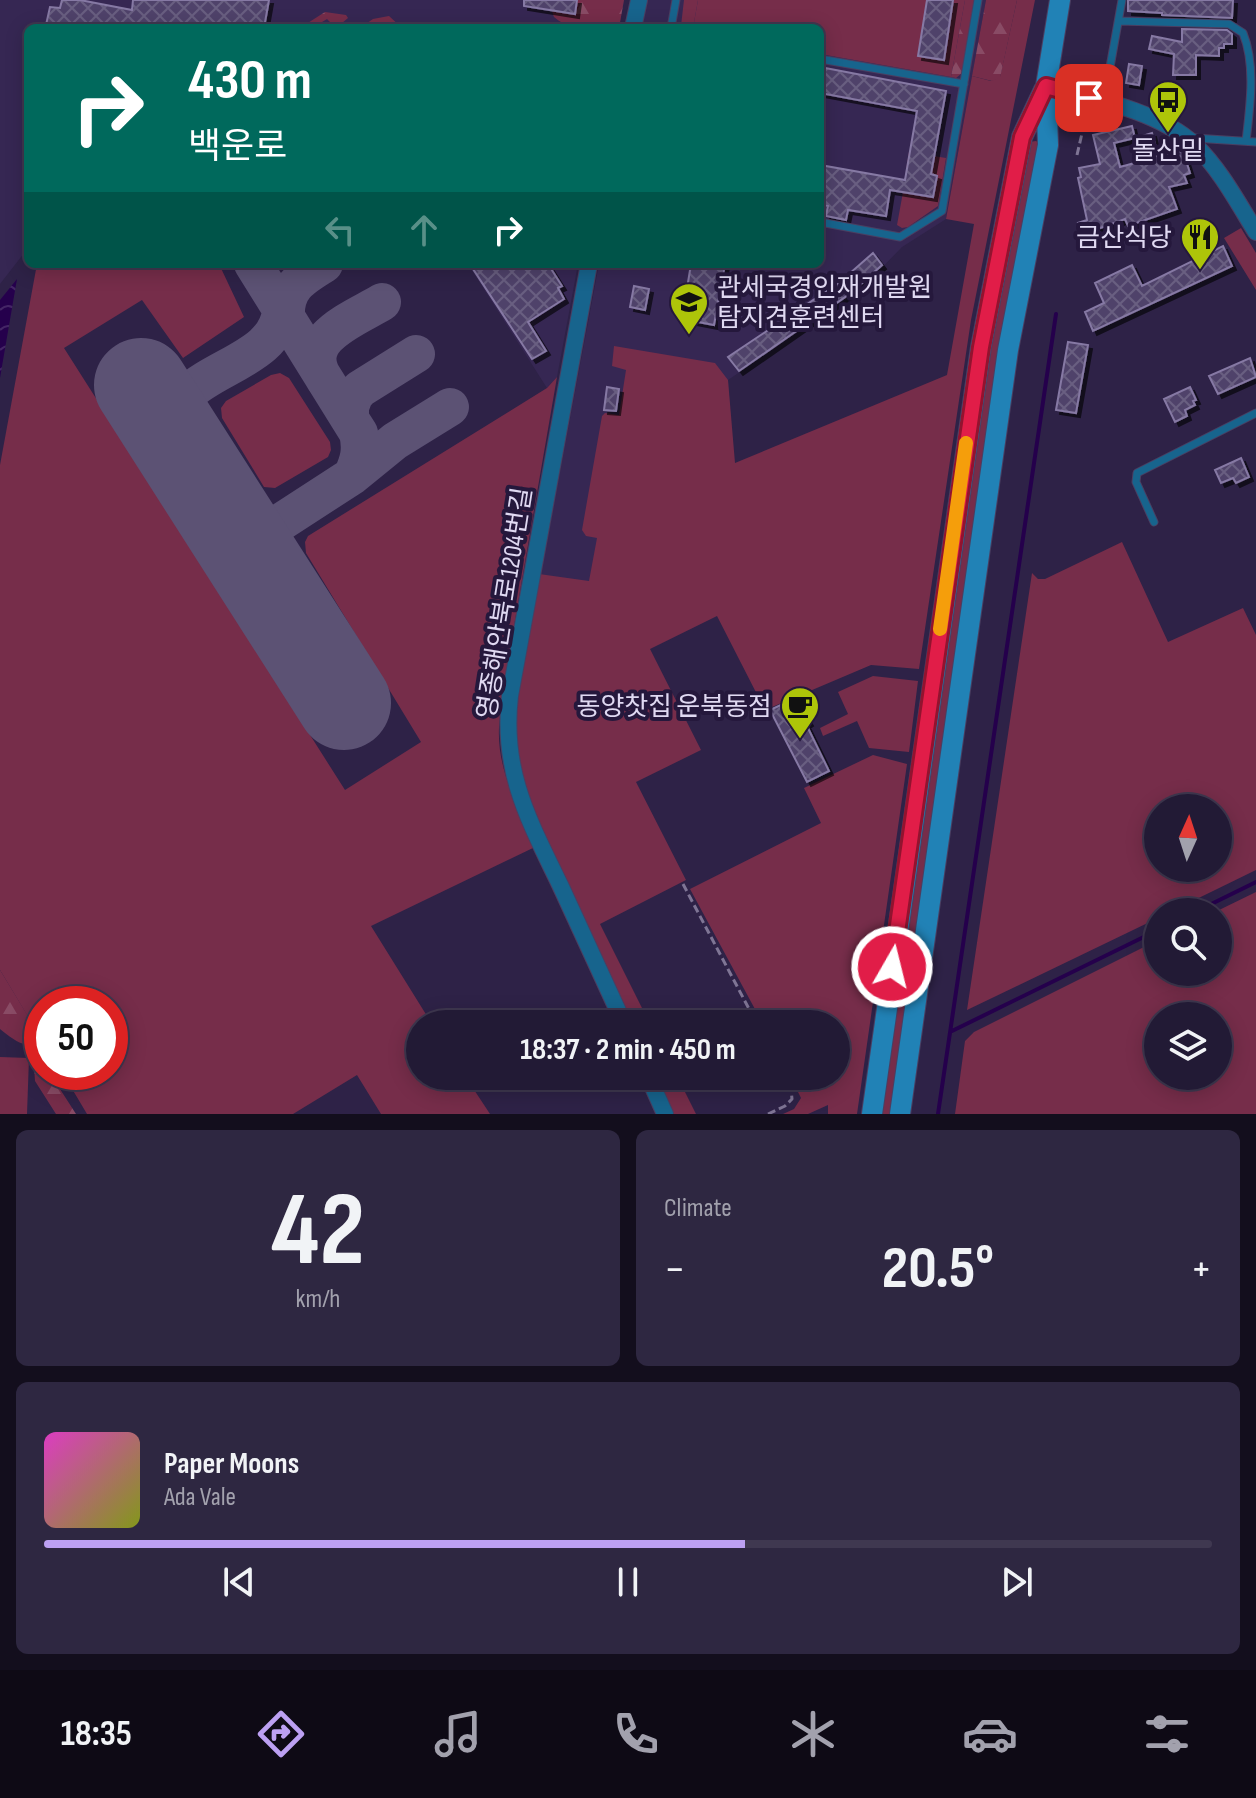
<!DOCTYPE html>
<html lang="en">
<head>
<meta charset="utf-8">
<style>
	:root { --surface:#221a35; --page:#2e2741; --text:#f1f3f6; --muted:#a2a1ad; --line:#3f3850; --accent:#bca0f2 }
	body { margin:0; font-family:"Sofia Sans Condensed","Noto Sans KR",sans-serif; background:var(--page); color:var(--text); height:100vh; display:flex; flex-direction:column; font-size:30px; white-space:nowrap }
	* { box-sizing:border-box; margin:0 }
	p { font-size:26px; color:var(--muted) }
	.icon { flex:none; width:44px; height:44px; fill:none; stroke:currentColor; stroke-width:2; stroke-linecap:round; stroke-linejoin:round }
	.map { position:relative; height:1114px; overflow:hidden }
	.sheet { display:flex; flex-direction:column; gap:16px; padding:16px; background:#130e1d; flex:1 }
	.sheet>* { flex:none }
	.hud { position:absolute; left:24px; top:24px; width:800px; height:244px; border-radius:12px; box-shadow:0 4px 20px #0003,0 0 0 2px var(--line); background:#00695c; color:#fff; overflow:hidden }
	.needle { width:52px; rotate:3deg }
	.tools { position:absolute; left:1144px; top:794px; display:grid; gap:16px }
	.tools a { display:grid; place-items:center; width:88px; height:88px; border-radius:50%; background:var(--surface); box-shadow:0 4px 20px #0003,0 0 0 2px var(--line); font-size:40px }
	.speed { position:absolute; left:24px; top:986px; display:flex; gap:16px; font-size:40px; font-weight:700; text-align:center }
	.speed>* { display:grid; place-content:center; width:104px; height:104px; border-radius:50%; background:var(--surface); box-shadow:0 4px 20px #0003,0 0 0 2px var(--line); line-height:1 }
	.speed .limit { border:12px solid #d22; background:#fff; color:#111 }
	.pin { position:absolute; display:grid; place-items:center; width:68px; height:68px; color:#fff; margin:-34px; border-radius:16px; box-shadow:0 4px 12px #0006 }
	.me { position:absolute; width:88px; margin:-44px; rotate:8deg; stroke-linejoin:round; filter:drop-shadow(0 0 6px #0008) }
	.turn { display:flex; align-items:center; gap:28px; height:168px; padding:0 32px; font-size:36px }
	.turn .icon { width:104px; height:104px; stroke-width:2.5 }
	.turn b { display:block; font-size:56px; line-height:68px }
	.lanes { display:flex; align-items:center; height:76px; padding:0 32px; background:#0003; justify-content:center; gap:40px; direction:ltr }
	.lanes .off { opacity:.35 }
	.big { font-size:60px; font-weight:700; line-height:1.1 }
	.sheet .card { flex:1; display:flex; flex-direction:column; justify-content:center; gap:12px; min-width:0; padding:0 28px; border-radius:12px; background:var(--page) }
	.sheet .dial { align-items:center; gap:0 }
	.dial b { font-size:104px; line-height:1 }
	.song { display:flex; align-items:center; gap:24px }
	.cover { width:96px; height:96px; border-radius:12px; background:linear-gradient(135deg,hsl(310 70% 55%),hsl(70 70% 35%)) }
	.played { height:8px; border-radius:4px; background:linear-gradient(90deg,var(--accent) 60%,var(--line) 60%) }
	.keys { display:flex; justify-content:space-around; direction:ltr }
	.heat { display:flex; justify-content:space-between; align-items:center; font-size:44px; direction:ltr }
	.sheet .tiles { flex:1; display:grid; gap:16px; grid-template-columns:1fr 1fr }
	.card:last-child { grid-column:span 2 }
	.trip { position:absolute; left:406px; top:1010px; width:444px; height:80px; border-radius:40px; background:var(--surface); box-shadow:0 4px 20px #0003,0 0 0 2px var(--line); font-weight:700; line-height:80px; text-align:center }
	.tabs { display:flex; height:128px; justify-content:space-around; align-items:center; background:#0e0a15; color:var(--muted) }
	.tabs .icon { width:56px; height:56px }
	.tabs .selected { color:var(--accent) }
	.tabs b { font-size:36px; color:var(--text) }
	.map>svg:first-child { display:block }
	.built { fill:#362753 }
	.green { fill:#762d4a; fill-rule:evenodd }
	.forest { fill:url(#forest-firs) }
	.water { fill:url(#water-waves) }
	.lines { fill:none; stroke-linecap:round; stroke-linejoin:round }
	.stream { stroke:#25004c; stroke-width:4 }
	.taxiway { stroke:#5c5274; stroke-width:38 }
	.runway { stroke:#5c5274; stroke-width:94 }
	.building { fill:url(#building-cross-hatch); stroke:#8679a4; stroke-width:2; filter:url(#shadow) }
	.service-casing { stroke:#4a3f62; stroke-width:9 }
	.tertiary-casing { stroke:#4a3f62; stroke-width:18 }
	.secondary-casing { stroke:#4a3f62; stroke-width:22 }
	.path { stroke:#7f7595; stroke-width:3; stroke-dasharray:8 4; stroke-linecap:butt }
	.service { stroke:#17648d; stroke-width:7 }
	.tertiary { stroke:#17648d; stroke-width:16 }
	.secondary { stroke:#2182b6; stroke-width:20 }
	.route-casing { stroke:#92132f; stroke-width:20 }
	.route { stroke:#e11d48; stroke-width:14 }
	.slow { stroke:#f59e0b; stroke-width:14 }
	.labels { text-anchor:middle; stroke-width:8; stroke-linejoin:round; paint-order:stroke }
	.poi-label { font-size:26px; fill:#e0d9f2; stroke:#25183c; text-anchor:end }
	.street-label { font-size:26px; fill:#e0d9f2; stroke:#25183c }
</style>
</head>
<body>
<div class="map">
<svg width="1256" height="1114" viewBox="0 0 1256 1114">
	<defs>
		<pattern id="forest-firs" width="22" height="20" patternUnits="userSpaceOnUse" patternTransform="scale(2)"><rect width="22" height="20" fill="#762d4a"/><path d="M5 1l3.5 6h-7zM16 11l3.5 6h-7z" fill="#894b65"/></pattern>
		<pattern id="water-waves" width="16" height="10" patternUnits="userSpaceOnUse" patternTransform="scale(2)"><rect width="16" height="10" fill="#25004c"/><path d="M0 5q4-4 8 0t8 0" fill="none" stroke="#442566"/></pattern>
		<pattern id="building-cross-hatch" width="8" height="8" patternUnits="userSpaceOnUse" patternTransform="scale(2)"><rect width="8" height="8" fill="#50436b"/><path d="M0 0l8 8M0 8l8-8" fill="none" stroke="#695e81"/></pattern>
		<filter id="shadow"><feDropShadow dx="4" dy="4" stdDeviation="0" flood-color="#0009"/></filter>
	</defs>
	<rect width="100%" height="100%" fill="#2e2247"/>
	<!-- built -->
	<path class="built" d="M0 0H624L619 28H28V248L0 284Z
		M646 0H986L946 219 902 247 859 291 728 380 735 479 513 722 599 264H820V28H641Z
		M468 264H578L557 377 547 388Z"/>
	<!-- green -->
	<path class="green" d="M698 0H965L951 77 820 54V28H693Z
		M1017 0H1035L971 320 919 669 871 665 765 710 717 616 650 649 701 750 636 782 686 880 600 924 650 1024H631L530 808 520 779 513 722 539 574 589 581 597 538 586 536 582 530 602 416 605 413 619 415 626 370 612 366 614 346 715 363 728 380 735 463 947 375 974 224 946 219 972 76 991 81 1000 77Z
		M1036 141 1039 143 894 1114H878L993 307 1029 142Z
		M909 152 946 158 938 206 908 227 902 228 897 225 903 192 933 197 937 176 906 170Z
		M1241 228 1256 253V290L1224 238Z
		M37 264H219L244 317 183 358 142 300 64 348 345 790 421 742 306 553 305 542 308 536 547 388 557 377 504 684C502 698 500 713 499 728 497 770 519 810 535 847L371 926 432 1024H420V1076H465L490 1114H381L357 1075 293 1114H87L62 1072H110V1004H42V1040L0 970V465Z
		M280 373 289 378 330 442 331 450 328 457 275 488 264 487 222 418 221 408 226 401 271 375Z
		M1122 542 1168 642 1243 608 1256 635V870L1170 912H1158V918L967 1010 1032 573 1038 579H1045ZM1158 808H1218V868H1158Z
		M873 676 918 681 909 752 869 748 857 721 823 736 820 728 848 714 838 692Z
		M873 755 907 764 857 1114H828V1105L808 1114H783L794 1109 801 1098 790 1076H836V1024H763L690 889 821 823 804 788Z
		M1256 892V1114H955L965 1041 974 1032 1158 940V972H1218V912H1215ZM1158 1016H1218V1076H1158Z
		M0 1057 29 1058 27 1114H0Z
		M655 1076H677L696 1114H672Z"/>
	<!-- forest -->
	<path class="forest" d="M577 0H624L619 28C598 28 570 32 554 17L552 11 575 14Z
		M684 0H698L693 28 681 26Z
		M965 0H974L962 73 956 78 951 77Z
		M986 0H1017L1000 78 992 81 972 76Z
		M325 12 346 15 348 18 336 28 327 19 312 28H300Z
		M389 16 402 28H360L373 19Z
		M0 970 40 1036C28 1054 12 1038 0 1029Z
		M39 1063 42 1072H49L76 1114H56L35 1081 34 1065Z"/>
	<!-- water -->
	<path class="water" d="M17 279 0 378V300Z"/>
	<g class="lines">
		<!-- stream -->
		<path class="stream" d="M1195 912 1256 882
			M952 1031 1158 930
			M938 1114 1056 314"/>
		<!-- taxiway -->
		<path class="taxiway" d="M253 264 358 433C362 450 359 461 352 476
			M286 318C284 288 301 278 324 264
			M325 380C297 339 354 319 382 302
			M171 432C169 367 277 371 281 310
			M359 433 350 419V407L354 396 360 389 416 354
			M244 546 352 476 395 441 450 407"/>
		<!-- runway -->
		<path class="runway" d="M141 385 344 703"/>
	</g>
	<!-- building -->
	<path class="building" d="M62 0H80L132 10 133 0H269L264 28H64L46 25 50 7 60 8Z
		M524 0H577L575 14 524 6Z
		M927 0H953L944 60 918 56Z
		M1128 0H1233L1232 18 1162 15V13L1128 11Z
		M1182 29 1227 30 1232 34V44H1224V48H1219V56L1196 55V75H1173L1174 54 1149 49 1152 36 1182 42Z
		M1129 64 1142 66 1139 85 1126 83Z
		M820 67 946 91 931 174 937 176 933 197 890 190 886 216 848 210 846 220 826 216 828 206 820 204V165L905 180 917 111 820 93Z
		M1132 126 1135 138 1114 143 1120 167 1142 161 1136 138 1152 133 1157 152 1170 149 1171 154 1183 151 1190 173 1184 175 1187 183 1169 187 1177 209 1128 226 1125 219 1092 231 1093 234 1083 238 1078 223 1087 220 1078 178 1081 177 1079 168 1100 164 1093 135Z
		M1223 246 1232 266 1093 331 1085 312 1104 303 1095 283 1132 265 1142 286Z
		M873 253 882 265 851 293 739 371 728 357 840 282Z
		M481 264H548L562 286 558 288 564 299 528 322 546 351 532 359 473 269Z
		M691 264H725L714 325 682 319Z
		M634 286 649 289 645 310 630 307Z
		M1068 342 1088 345 1076 413 1056 410Z
		M1250 358 1256 377 1218 394 1209 376Z
		M607 387 619 389 616 411 604 410Z
		M1190 387 1196 400 1193 401 1195 405 1185 410 1187 416 1175 422 1164 399Z
		M1241 458 1249 477 1236 483 1233 478 1221 483 1215 470Z
		M800 696 809 716 806 717 809 722 806 724 829 771 807 782 770 710Z"/>
	<g class="lines">
		<defs>
			<path id="service" d="M1119 21 1229 24 1243 33C1256 65 1250 107 1246 141
				M671 28 676 0
				M820 59 964 84
				M1098 98 1107 84 1122 0
				M1194 138 1256 142
				M820 222 900 237 942 211 978 0
				M1154 522 1136 482 1137 473 1256 413"/>
			<path id="tertiary" d="M633 28 639 0
				M1046 86C1092 98 1159 111 1195 145 1220 169 1238 203 1256 232
				M589 264 510 696C501 773 530 822 562 889 583 934 603 979 624 1024
				M648 1076 665 1114"/>
			<path id="secondary" d="M872 1114 981 347 1022 137 1044 90
				M900 1114 1008 350 1048 145 1046 86 1060 0"/>
		</defs>
		<!-- service casing -->
		<use href="#service" class="service-casing"/>
		<!-- tertiary casing -->
		<use href="#tertiary" class="tertiary-casing"/>
		<!-- secondary casing -->
		<use href="#secondary" class="secondary-casing"/>
		<!-- path -->
		<path class="path" d="M1077 155 1083 129 1090 113
			M683 884 757 1024
			M768 1114 785 1106 792 1099 791 1089 785 1076"/>
		<!-- service -->
		<use href="#service" class="service"/>
		<!-- tertiary -->
		<use href="#tertiary" class="tertiary"/>
		<!-- secondary -->
		<use href="#secondary" class="secondary"/>
	</g>
	<g class="lines">
		<defs>
			<path id="route" d="M892 967 981 347 1022 137 1046 86 1089 98"/>
		</defs>
		<!-- route casing -->
		<use href="#route" class="route-casing"/>
		<!-- route -->
		<use href="#route" class="route"/>
		<!-- slow -->
		<path class="slow" d="M940 629 966 443"/>
	</g>
	<!-- icons -->
	<defs>
		<symbol id="bus-pin" viewBox="-11 -11 22 30"><path d="M0 17L-7.5 6A9.5 9.5 0 1 1 7.5 6Z" fill="#aec509" stroke="#25183c"/><path d="M-5-6H5V4H4V6H2V4H-2V6H-4V4H-5ZM-3.5-4V0h7V-4ZM-3.5 1.2v1.5H-2V1.2ZM2 1.2v1.5H3.5V1.2Z" fill="#111"/></symbol>
		<symbol id="restaurant-pin" viewBox="-11 -11 22 30"><path d="M0 17L-7.5 6A9.5 9.5 0 1 1 7.5 6Z" fill="#aec509" stroke="#25183c"/><path d="M-5-6h1v4h1v-4h1v4h1v-4h1v5L-1.5 .5V6h-2V.5L-5-1ZM5-6V6H3V1.5H1.5Q1.5-4 5-6Z" fill="#111"/></symbol>
		<symbol id="university-pin" viewBox="-11 -11 22 30"><path d="M0 17L-7.5 6A9.5 9.5 0 1 1 7.5 6Z" fill="#aec509" stroke="#25183c"/><path d="M0-5L7-2L0 1L-7-2ZM-4 1L0 2.5L4 1V4Q0 6-4 4Z" fill="#111"/></symbol>
		<symbol id="cafe-pin" viewBox="-11 -11 22 30"><path d="M0 17L-7.5 6A9.5 9.5 0 1 1 7.5 6Z" fill="#aec509" stroke="#25183c"/><path d="M-5.5-4.5H6V0H3Q3 3.5 0 3.5H-2.5Q-5.5 3.5-5.5 0ZM3-3.2v2h1.7v-2ZM-6 4.5H4V6H-6Z" fill="#111"/></symbol>
	</defs>
	<g fill-rule="evenodd">
		<use href="#bus-pin" x="1146" y="78" width="44" height="60"/>
		<use href="#restaurant-pin" x="1178" y="215" width="44" height="60"/>
		<use href="#university-pin" x="667" y="280" width="44" height="60"/>
		<use href="#cafe-pin" x="778" y="684" width="44" height="60"/>
	</g>
	<g class="labels">
		<!-- poi labels -->
		<g class="poi-label">
			<text x="1168" y="159" text-anchor="middle">돌산밑</text>
			<text x="1172" y="246">금산식당</text>
			<text x="717" y="296" text-anchor="start">관세국경인재개발원<tspan x="717" dy="30">탐지견훈련센터</tspan></text>
			<text x="772" y="715">동양찻집 운북동점</text>
		</g>
		<!-- street labels -->
		<g class="street-label">
			<text transform="translate(504 603) rotate(-81)" y="9">영종해안북로1204번길</text>
		</g>
	</g>
</svg>
<div class="tools">
<a><svg class="needle" viewBox="-14 -14 28 28"><path d="M0-13l5 13h-10z" fill="#e53935"/><path d="M0 13l5-13h-10z" fill="#a2a1ad"/></svg></a>
<a><svg class="icon" aria-label="search" viewBox="0 0 24 24"><circle cx="10" cy="10" r="6"/><path d="M15 15l6 6"/></svg></a>
<a><svg class="icon" aria-label="layers" viewBox="0 0 24 24"><path d="M12 4l9 5-9 5-9-5zM3 14l9 5 9-5"/></svg></a>
</div>
<div class="speed"><div class="limit">50</div></div>
<div class="pin" style="left:1089px;top:98px;background:#d93025"><svg class="icon" aria-label="arrive" viewBox="0 0 24 24"><path d="M6 21V4h12l-3 4 3 4H6"/></svg></div>
<svg class="me" style="left:892px;top:967px" viewBox="-20 -20 40 40"><circle r="17" fill="#e11d48" stroke="#fff" stroke-width="3"/><path d="M0-11L8 9 0 5-8 9z" fill="#fff"/></svg>
<div class="trip">18:37 · 2 min · 450 m</div>
<div class="hud">
<div class="turn"><svg class="icon" aria-label="right" viewBox="0 0 24 24"><path d="M7 20v-9h11M14 6l5 5-5 5"/></svg><div><b>430 m</b>백운로</div></div>
<div class="lanes"><svg class="icon off" aria-label="left" viewBox="0 0 24 24"><path d="M17 20v-9H6M10 6l-5 5 5 5"/></svg><svg class="icon off" aria-label="ahead" viewBox="0 0 24 24"><path d="M12 20V5M6 11l6-6 6 6"/></svg><svg class="icon" aria-label="right" viewBox="0 0 24 24"><path d="M7 20v-9h11M14 6l5 5-5 5"/></svg></div>
</div>
</div>
<section class="sheet">
<div class="tiles">
<div class="card dial"><b>42</b><p>km/h</p></div>
<div class="card"><p>Climate</p>
<div class="heat"><a>−</a><b class="big">20.5°</b><a>+</a></div>
</div>
<div class="card">
<div class="song"><i class="cover"></i><div><b>Paper Moons</b><p>Ada Vale</p></div></div>
<div class="played"></div>
<div class="keys"><svg class="icon" aria-label="previous" viewBox="0 0 24 24"><path d="M18 5L8 12l10 7zM5 5v14"/></svg><svg class="icon" aria-label="pause" viewBox="0 0 24 24"><path d="M8 5v14M16 5v14"/></svg><svg class="icon" aria-label="next" viewBox="0 0 24 24"><path d="M6 5l10 7-10 7zM19 5v14"/></svg></div>
</div>
</div>
</section>
<nav class="tabs">
<b>18:35</b>
<svg class="icon selected" aria-label="directions" viewBox="0 0 24 24"><path d="M12 3l9 9-9 9-9-9zM9 14v-3h6M13 9l2 2-2 2"/></svg>
<svg class="icon" aria-label="music" viewBox="0 0 24 24"><path d="M9 18V5l10-2v13"/><circle cx="6" cy="18" r="3"/><circle cx="16" cy="16" r="3"/></svg>
<svg class="icon" aria-label="phone" viewBox="0 0 24 24"><path d="M5 4h4l2 5-3 2q2 4 5 5l2-3 5 2v4C11 20 4 13 5 4z"/></svg>
<svg class="icon" aria-label="climate" viewBox="0 0 24 24"><path d="M12 3v18M4 7l16 10M4 17L20 7"/></svg>
<svg class="icon" aria-label="car" viewBox="0 0 24 24"><path d="M5 17H2v-5l4-1 3-4h7l3 4 3 1v5h-3M9 17h6M6 11h13"/><circle cx="7" cy="17" r="2"/><circle cx="17" cy="17" r="2"/></svg>
<svg class="icon" aria-label="filters" viewBox="0 0 24 24"><path d="M4 7h16M4 17h16"/><circle cx="9" cy="7" r="2"/><circle cx="15" cy="17" r="2"/></svg>
</nav>
</body>
</html>
